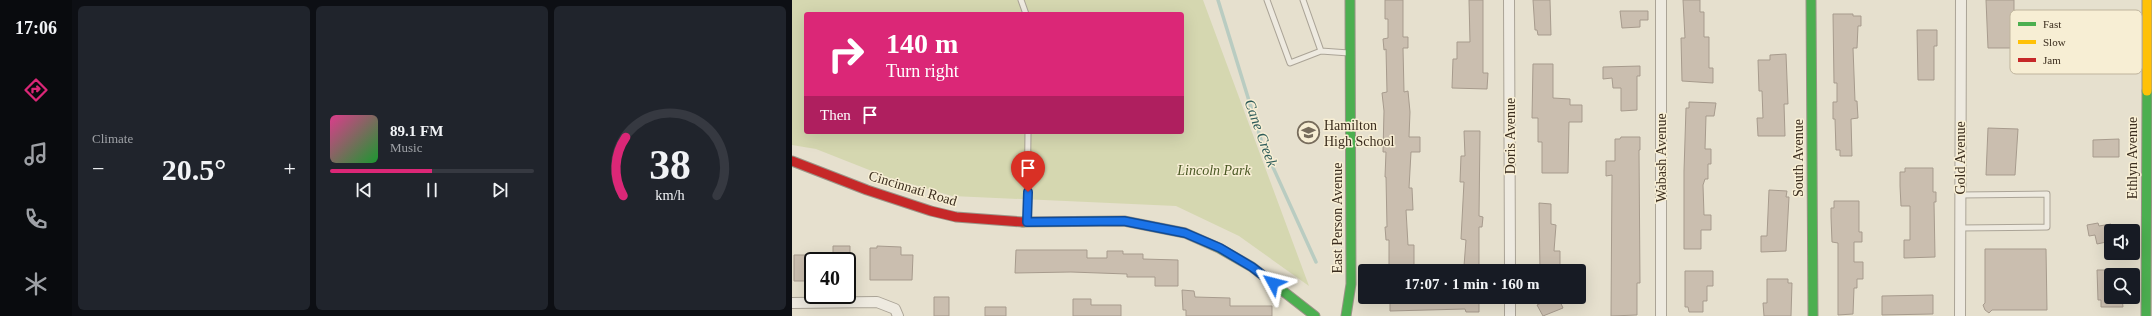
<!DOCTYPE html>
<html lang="en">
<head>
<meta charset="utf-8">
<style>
	:root { --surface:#171b24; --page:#20242c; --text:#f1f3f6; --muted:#9ea1a6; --line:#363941; --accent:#db2777 }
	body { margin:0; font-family:Georgia,serif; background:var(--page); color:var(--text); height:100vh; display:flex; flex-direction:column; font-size:15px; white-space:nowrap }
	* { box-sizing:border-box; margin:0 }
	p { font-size:13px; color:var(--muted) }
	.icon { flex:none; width:22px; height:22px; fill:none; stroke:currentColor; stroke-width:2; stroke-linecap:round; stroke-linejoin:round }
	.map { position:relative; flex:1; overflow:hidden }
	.sheet { display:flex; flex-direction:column; gap:6px; padding:6px; background:#0d0f14; width:720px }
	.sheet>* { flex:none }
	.top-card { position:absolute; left:12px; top:12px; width:380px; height:122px; border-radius:4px; box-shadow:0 4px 16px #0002; background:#db2777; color:#fff; overflow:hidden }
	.fabs { position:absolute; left:1312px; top:224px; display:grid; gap:8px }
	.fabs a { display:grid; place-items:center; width:36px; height:36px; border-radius:4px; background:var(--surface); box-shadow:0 4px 16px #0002; font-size:20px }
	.speed { position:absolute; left:12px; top:252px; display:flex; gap:8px; font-size:20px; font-weight:700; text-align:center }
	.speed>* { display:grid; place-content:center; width:52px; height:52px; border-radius:50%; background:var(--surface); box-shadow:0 4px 16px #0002; line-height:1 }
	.speed .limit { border:2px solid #111; border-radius:6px; background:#fff; color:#111 }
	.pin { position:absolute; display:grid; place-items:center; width:34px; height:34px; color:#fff; margin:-41px -17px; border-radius:50% 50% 50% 0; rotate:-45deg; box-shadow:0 0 4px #0007 }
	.pin .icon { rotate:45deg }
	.me { position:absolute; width:44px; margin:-22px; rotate:308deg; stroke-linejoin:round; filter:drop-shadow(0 0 3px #0008) }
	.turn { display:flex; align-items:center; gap:14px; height:84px; padding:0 16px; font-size:18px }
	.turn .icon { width:52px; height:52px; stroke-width:2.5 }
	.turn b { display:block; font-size:28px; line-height:34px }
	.then { display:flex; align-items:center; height:38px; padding:0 16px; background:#0003; gap:8px; font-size:15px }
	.big { font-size:30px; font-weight:700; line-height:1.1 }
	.sheet .card { flex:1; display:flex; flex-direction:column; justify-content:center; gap:6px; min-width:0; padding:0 14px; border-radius:6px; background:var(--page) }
	.sheet .dial { align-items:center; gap:0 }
	.dial svg { height:104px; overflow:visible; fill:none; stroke:var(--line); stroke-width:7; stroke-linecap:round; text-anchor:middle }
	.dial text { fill:var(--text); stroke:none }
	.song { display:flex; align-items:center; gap:12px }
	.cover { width:48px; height:48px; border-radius:6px; background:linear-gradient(135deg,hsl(330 70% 55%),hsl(130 70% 35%)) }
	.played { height:4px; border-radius:2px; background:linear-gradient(90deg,var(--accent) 50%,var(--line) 50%) }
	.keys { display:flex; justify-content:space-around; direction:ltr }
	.heat { display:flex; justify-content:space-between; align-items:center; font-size:22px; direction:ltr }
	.sheet .tiles { flex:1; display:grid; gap:6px; grid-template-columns:repeat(3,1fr) }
	.trip { position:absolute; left:566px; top:264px; width:228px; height:40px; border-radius:4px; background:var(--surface); box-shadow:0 4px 16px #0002; font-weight:700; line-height:40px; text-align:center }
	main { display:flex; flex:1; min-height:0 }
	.tab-bar { display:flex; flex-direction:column; width:72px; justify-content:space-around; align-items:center; background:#090b0e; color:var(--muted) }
	.tab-bar .icon { width:28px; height:28px }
	.tab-bar .selected { color:var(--accent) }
	.tab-bar b { font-size:18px; color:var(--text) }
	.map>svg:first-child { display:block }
	.green { fill:#d5d7b0; fill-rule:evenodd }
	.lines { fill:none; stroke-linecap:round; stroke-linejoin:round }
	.stream { stroke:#b9ccc1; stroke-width:3.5 }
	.building { fill:#cabeaf; stroke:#a79b8d }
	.lane-casing { stroke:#aba497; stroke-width:7 }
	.street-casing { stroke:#aba497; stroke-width:12 }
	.fast-casing { stroke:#9b9487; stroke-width:11 }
	.slow-casing { stroke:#9b9487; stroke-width:11 }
	.jam-casing { stroke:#9b9487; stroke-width:11 }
	.lane { stroke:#eeeae0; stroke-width:5 }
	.street { stroke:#eeeae0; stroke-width:10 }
	.fast { stroke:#4caf50; stroke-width:9 }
	.slow { stroke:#ffc107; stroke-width:9 }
	.jam { stroke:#c62828; stroke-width:9 }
	.route-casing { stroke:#114b97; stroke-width:10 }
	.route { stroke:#1a73e8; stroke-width:7 }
	.labels { text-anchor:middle; stroke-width:3; stroke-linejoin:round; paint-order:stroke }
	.poi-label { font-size:14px; fill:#3b2d1e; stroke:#f7eed4; text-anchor:start }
	.street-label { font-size:14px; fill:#3b2d1e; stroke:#f7eed4 }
	.park-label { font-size:14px; font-style:italic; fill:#4a5824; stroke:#f7eed4 }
	.water-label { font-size:15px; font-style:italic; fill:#2d5b59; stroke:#f7eed4 }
	.key { fill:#f7eed4; stroke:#bfb49d; stroke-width:1 }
	.key-label { font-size:11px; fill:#3b2d1e }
</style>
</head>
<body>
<main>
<nav class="tab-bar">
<b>17:06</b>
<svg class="icon selected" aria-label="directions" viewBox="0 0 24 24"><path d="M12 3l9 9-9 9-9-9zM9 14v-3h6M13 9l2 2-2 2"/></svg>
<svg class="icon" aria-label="music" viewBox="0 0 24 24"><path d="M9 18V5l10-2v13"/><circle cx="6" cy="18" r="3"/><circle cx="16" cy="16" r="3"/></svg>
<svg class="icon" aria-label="phone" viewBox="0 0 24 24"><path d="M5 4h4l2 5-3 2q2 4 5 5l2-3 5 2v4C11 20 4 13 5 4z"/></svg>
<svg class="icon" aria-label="climate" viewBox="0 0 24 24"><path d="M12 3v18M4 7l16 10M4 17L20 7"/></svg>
</nav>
<section class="sheet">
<div class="tiles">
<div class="card"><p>Climate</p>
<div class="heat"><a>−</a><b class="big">20.5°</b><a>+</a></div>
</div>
<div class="card">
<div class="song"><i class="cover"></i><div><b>89.1 FM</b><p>Music</p></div></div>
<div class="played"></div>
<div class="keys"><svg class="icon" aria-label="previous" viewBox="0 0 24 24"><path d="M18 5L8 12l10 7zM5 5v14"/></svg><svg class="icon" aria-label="pause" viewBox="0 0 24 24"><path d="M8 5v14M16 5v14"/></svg><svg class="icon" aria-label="next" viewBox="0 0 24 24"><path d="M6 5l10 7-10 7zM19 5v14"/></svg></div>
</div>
<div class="card dial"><svg viewBox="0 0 100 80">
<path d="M14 69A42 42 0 1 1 86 69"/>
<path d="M14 69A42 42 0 0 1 16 24" stroke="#db2777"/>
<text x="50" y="56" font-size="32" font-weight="700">38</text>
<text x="50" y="72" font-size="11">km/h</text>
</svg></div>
</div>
</section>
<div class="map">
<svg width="1360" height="316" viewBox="0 0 1360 316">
	<rect width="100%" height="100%" fill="#e6e0ce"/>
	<!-- green -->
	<path class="green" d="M0 0H411L517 286 447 236 384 206 160 196 95 177 24 149 0 145ZM14 14H390V132H14Z"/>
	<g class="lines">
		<!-- stream -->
		<path class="stream" d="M426 0 470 143 524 262"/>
	</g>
	<!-- building -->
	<path class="building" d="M593 0H611V37H616V48H611L612 92 616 91 618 112 617 137H628V152H619L617 188H620L621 210H614L616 245H622V265L597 266V240H594L593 227H595L594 177H593L594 152H591L592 111 590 93 595 92 594 49 592 50 591 39 596 38V19H593Z
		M677 0H691V73H696L695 89 660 88 661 59H665V42H678Z
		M741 0H758L759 35H746L745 30H743Z
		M891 0H908V12H912V37H917V68H921V83L890 81 889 38H893Z
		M1194 0H1222V30H1224V48H1196Z
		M828 11H856V20H848V27L830 28Z
		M1041 14H1061V16H1069V26H1066L1065 48H1061L1063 101H1065L1066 118 1059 119 1060 156H1048V150H1044L1043 119H1041V102H1045V83H1042Z
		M1125 30H1145V46H1142V80H1126Z
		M994 54 996 104H992L993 136H966L965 118H971L970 91H967L966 60H978V55Z
		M741 64H761V98L778 99V105H790V122H777L776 173H750V142H746V118H740Z
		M848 66V76H845V110L829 111V88H821L820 78 811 79V67Z
		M897 102 924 103 922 116H914L913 149H919V164H916V179H913L911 185 912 215H919V230H909V249H892V171L894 108H897Z
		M1196 128 1226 129 1223 175H1194Z
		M672 131H688L687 216 691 217 690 227H687V267L672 266 674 240 669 239 672 182H668L669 156H673Z
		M829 137H848V150H847L848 283H845V315L819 316 820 175 814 176V161H823V139H828Z
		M1327 139V157H1301V140Z
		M1113 168H1141V192H1144V202H1142L1143 257 1112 258V240H1118V206H1109L1108 186V172H1113Z
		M977 190 995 191 994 197H997L994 251 969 252V236H975Z
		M1042 201H1067V232H1070V242H1062V262H1071V279H1065V288H1062L1061 314 1046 315V243L1040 242 1039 217V208H1042Z
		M747 203 759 204V224L764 225 762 251H768V271H748Z
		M1306 223 1307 226 1319 224V241L1305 244 1303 235 1297 236 1295 225Z
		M41 246H58V261H41Z
		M85 246 109 247V255H121L120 280H78V248H85Z
		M1193 249H1254L1255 310H1200L1197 313 1193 310 1191 305 1193 303Z
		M224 250H295V258H315V251H331V254H351V259L386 260V286H363V277H335V274L279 272 223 273Z
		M2 255H20V281H2Z
		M1305 270H1319V297H1330L1331 307H1309V300H1306Z
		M893 271H921V286H915V301H911V312H897L896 307H893Z
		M975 279H996V283H1000L999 316H972L971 303H975Z
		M390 290 402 291 403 297 438 298V306H480V316H394V310H391Z
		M1141 295V314L1090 315V296Z
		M142 297H157V316H142Z
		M598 297H687V312H674L673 309 598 311Z
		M761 297H766L771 308 751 316 745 305Z
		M281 299H299V305H329V316H281Z
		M193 307H214V316H193Z"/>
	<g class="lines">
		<defs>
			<path id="lane" d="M229 0 234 14
				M475 0 498 63 529 51 511 0
				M529 51 557 53
				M1168 195 1255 194V227L1168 228
				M235 221 236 132"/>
			<path id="street" d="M717 0 718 271
				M869 0V316
				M718 297V316
				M0 303 85 302 103 309 106 316
				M1168 316 1169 0"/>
			<path id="fast" d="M1019 0 1021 316
				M231 222 332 221 393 233 427 248 460 267 523 316
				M554 316 559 284 558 0
				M1354 316 1355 91"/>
			<path id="slow" d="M1355 91V0"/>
			<path id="jam" d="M0 161 75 190 139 211 164 217 231 222"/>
		</defs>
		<!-- lane casing -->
		<use href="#lane" class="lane-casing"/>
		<!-- street casing -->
		<use href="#street" class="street-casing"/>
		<!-- fast casing -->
		<use href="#fast" class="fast-casing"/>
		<!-- slow casing -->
		<use href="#slow" class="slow-casing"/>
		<!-- jam casing -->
		<use href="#jam" class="jam-casing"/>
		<!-- lane -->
		<use href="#lane" class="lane"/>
		<!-- street -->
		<use href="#street" class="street"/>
		<!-- fast -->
		<use href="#fast" class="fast"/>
		<!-- slow -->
		<use href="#slow" class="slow"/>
		<!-- jam -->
		<use href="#jam" class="jam"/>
	</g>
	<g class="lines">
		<defs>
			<path id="route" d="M236 192 235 222 332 221 393 233 428 248 460 267 481 283"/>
		</defs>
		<!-- route casing -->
		<use href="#route" class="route-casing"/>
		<!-- route -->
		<use href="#route" class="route"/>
	</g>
	<!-- icons -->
	<defs>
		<symbol id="school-ring" viewBox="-11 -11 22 22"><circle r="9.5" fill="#f7eed4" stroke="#776c5c" stroke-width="1.5"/><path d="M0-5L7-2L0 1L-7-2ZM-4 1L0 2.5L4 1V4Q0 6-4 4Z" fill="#776c5c"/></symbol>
	</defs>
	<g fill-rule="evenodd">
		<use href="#school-ring" x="504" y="120" width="25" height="25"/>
	</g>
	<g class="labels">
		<!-- poi labels -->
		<g class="poi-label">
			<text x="532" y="130">Hamilton<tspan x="532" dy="16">High School</tspan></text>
		</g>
		<!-- street labels -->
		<g class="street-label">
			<text transform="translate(718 136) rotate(-90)" y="5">Doris Avenue</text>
			<text transform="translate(869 158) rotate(-90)" y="5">Wabash Avenue</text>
			<text transform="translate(1006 158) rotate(-90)" y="5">South Avenue</text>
			<text transform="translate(1168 158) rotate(-90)" y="5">Gold Avenue</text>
			<text transform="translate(1340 158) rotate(-90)" y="5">Ethlyn Avenue</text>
			<text transform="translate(121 188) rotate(17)" y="5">Cincinnati Road</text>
			<text transform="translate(545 218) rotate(-90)" y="5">East Person Avenue</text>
		</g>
		<!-- park labels -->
		<g class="park-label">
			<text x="422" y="175">Lincoln Park</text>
		</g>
		<!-- water labels -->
		<g class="water-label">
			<text transform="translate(469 133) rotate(70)" y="5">Cane Creek</text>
		</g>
	</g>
	<!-- legend -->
	<rect x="1218" y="10" width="132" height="64" rx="6" class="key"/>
	<rect x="1226" y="22" width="18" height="4" fill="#4caf50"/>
	<rect x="1226" y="40" width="18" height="4" fill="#ffc107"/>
	<rect x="1226" y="58" width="18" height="4" fill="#c62828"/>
	<g class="key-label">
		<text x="1251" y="28">Fast</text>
		<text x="1251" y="46">Slow</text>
		<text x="1251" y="64">Jam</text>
	</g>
</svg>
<div class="fabs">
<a><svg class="icon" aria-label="sound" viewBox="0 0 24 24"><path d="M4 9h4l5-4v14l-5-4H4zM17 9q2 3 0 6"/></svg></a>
<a><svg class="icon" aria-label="search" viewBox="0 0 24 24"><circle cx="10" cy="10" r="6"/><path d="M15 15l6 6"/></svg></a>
</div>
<div class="speed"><div class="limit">40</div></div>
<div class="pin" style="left:236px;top:192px;background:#d93025"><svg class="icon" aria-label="arrive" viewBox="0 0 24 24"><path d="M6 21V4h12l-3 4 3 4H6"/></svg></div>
<svg class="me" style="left:481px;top:283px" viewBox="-20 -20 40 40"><path d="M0-17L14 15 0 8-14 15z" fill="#1a73e8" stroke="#fff" stroke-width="4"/></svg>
<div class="trip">17:07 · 1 min · 160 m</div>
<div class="top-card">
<div class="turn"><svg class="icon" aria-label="right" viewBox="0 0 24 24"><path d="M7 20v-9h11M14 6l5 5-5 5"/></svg><div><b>140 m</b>Turn right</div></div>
<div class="then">Then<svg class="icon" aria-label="arrive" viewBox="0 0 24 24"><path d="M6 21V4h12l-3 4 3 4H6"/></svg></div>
</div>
</div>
</main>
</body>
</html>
